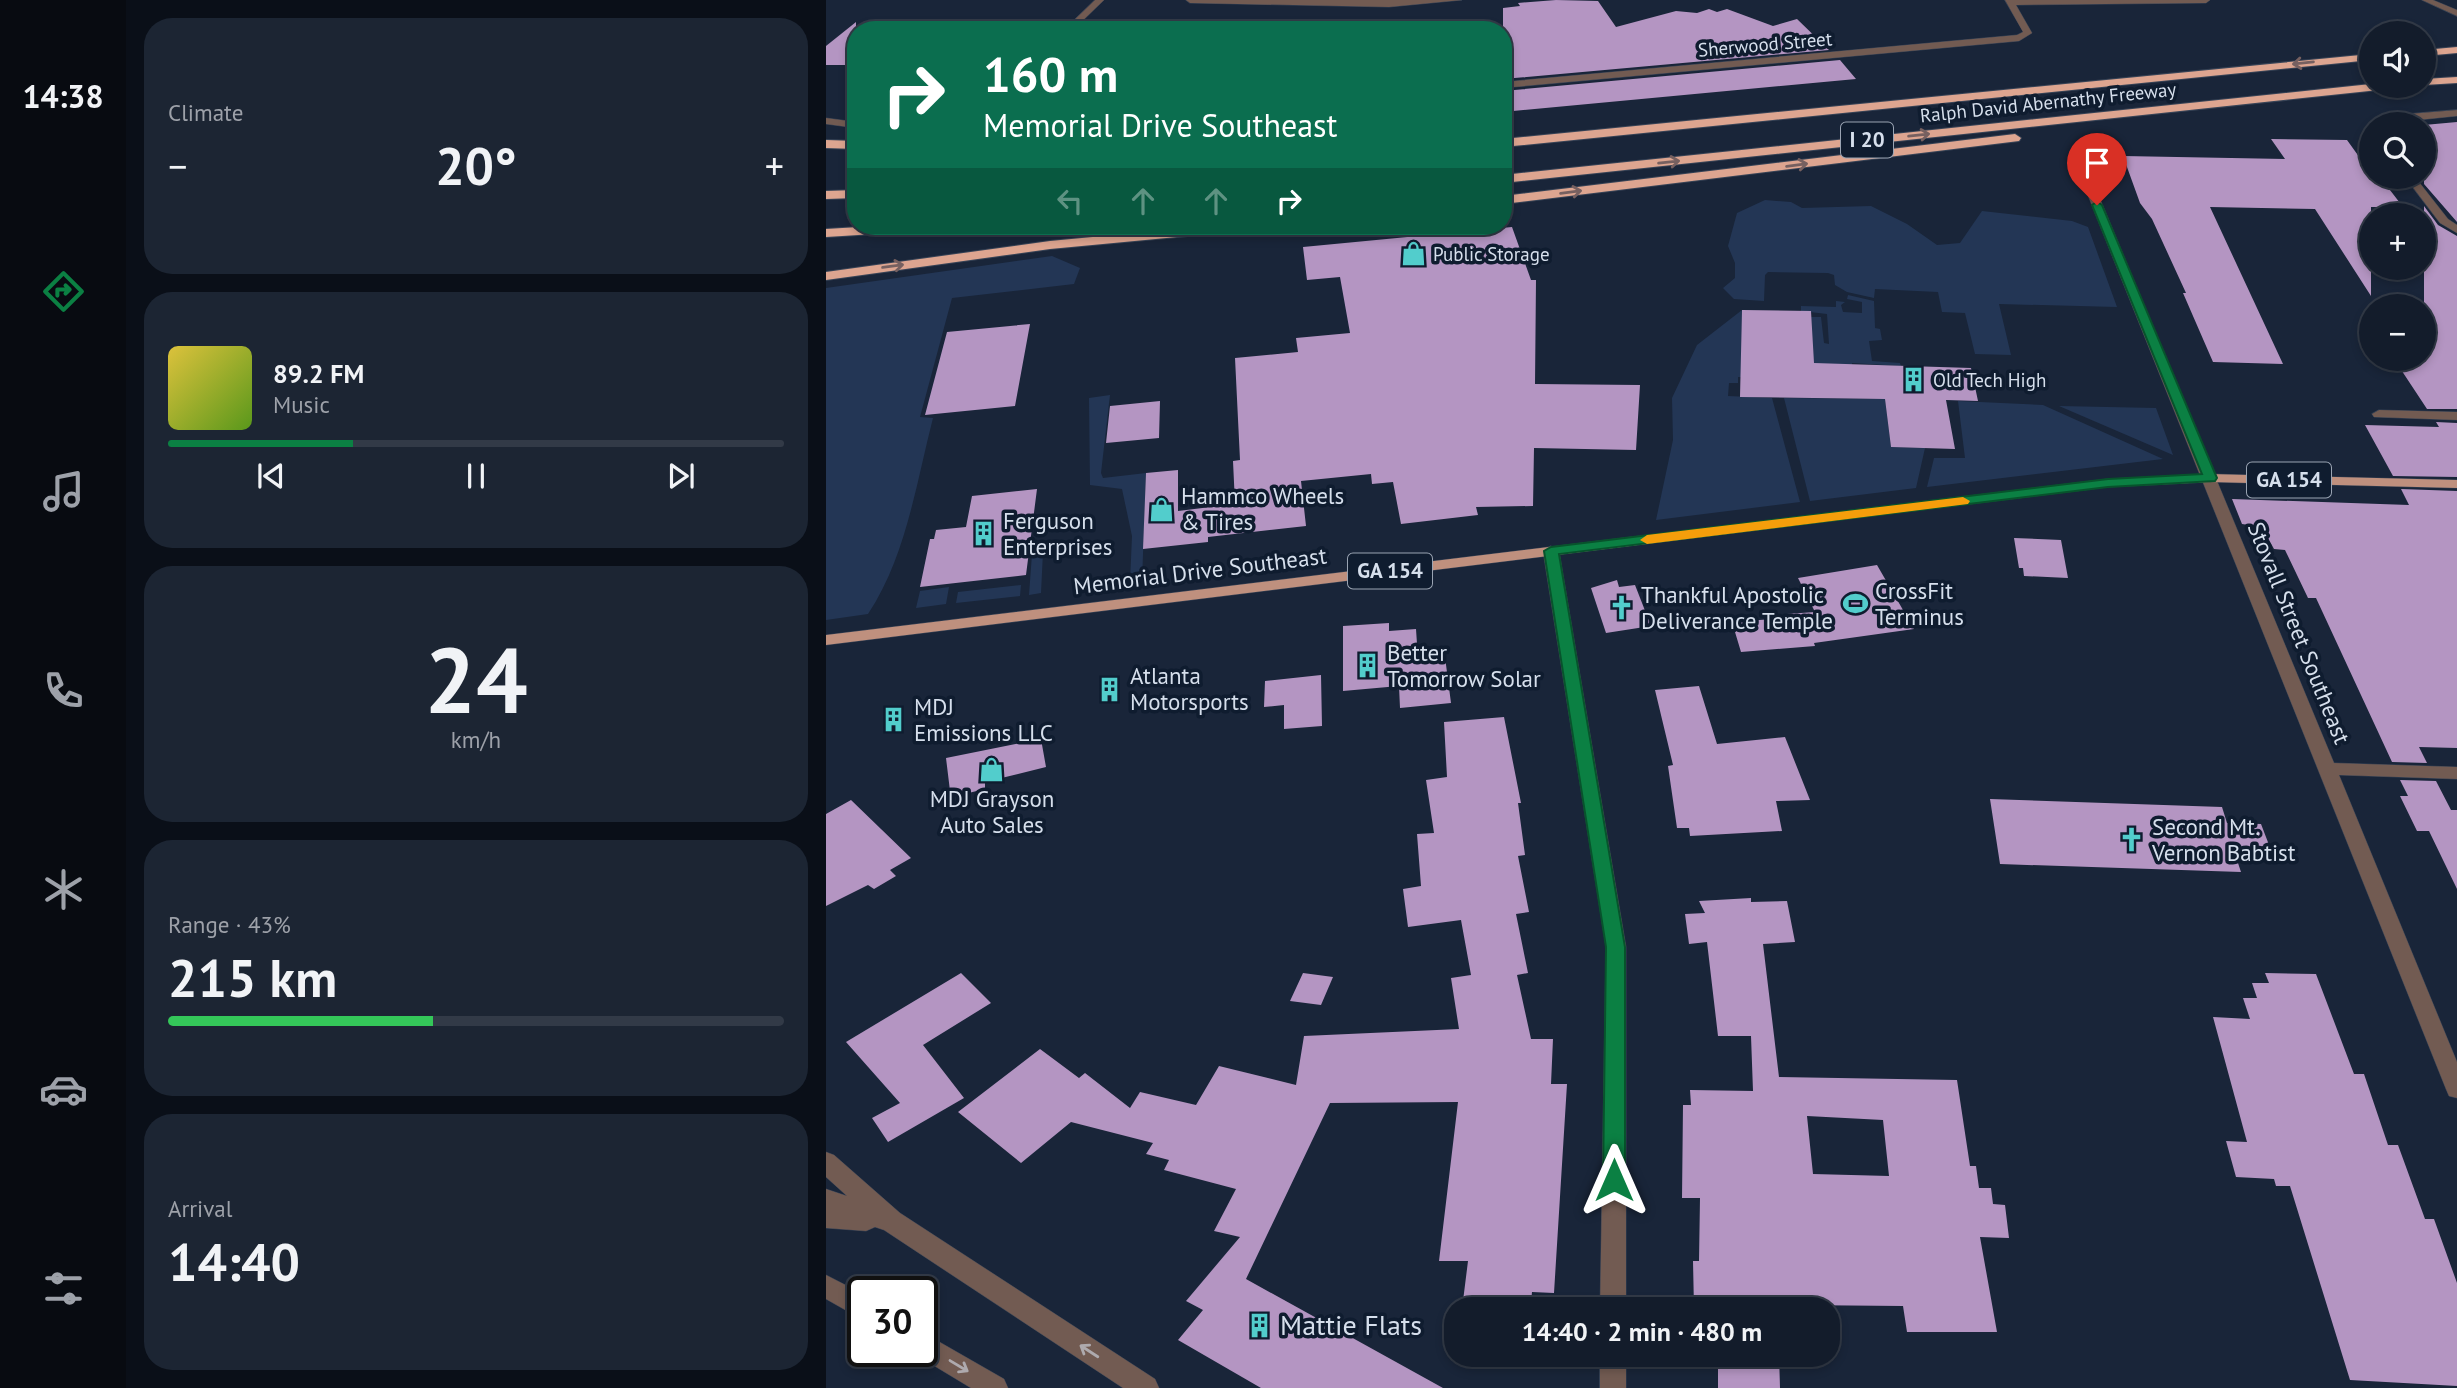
<!DOCTYPE html>
<html lang="en">
<head>
<meta charset="utf-8">
<style>
	:root { --surface:#131c2b; --page:#1c2533; --text:#f1f3f6; --muted:#9da1a9; --line:#323a47; --accent:#0b8043 }
	body { margin:0; font-family:"PT Sans",sans-serif; background:var(--page); color:var(--text); height:100vh; display:flex; flex-direction:column; font-size:26px; white-space:nowrap }
	* { box-sizing:border-box; margin:0 }
	p { font-size:23px; color:var(--muted) }
	.icon { flex:none; width:38px; height:38px; fill:none; stroke:currentColor; stroke-width:2; stroke-linecap:round; stroke-linejoin:round }
	.map { position:relative; flex:1; overflow:hidden }
	.details { display:flex; flex-direction:column; gap:18px; padding:18px; background:#0a0f18; width:700px }
	.details>* { flex:none }
	.guide { position:absolute; left:21px; top:21px; width:665px; height:214px; border-radius:28px; box-shadow:0 4px 10px #0003,0 0 0 2px var(--line); background:#0b6e4f; color:#fff; overflow:hidden }
	.fabs { position:absolute; left:1533px; top:21px; display:grid; gap:14px }
	.fabs a { display:grid; place-items:center; width:77px; height:77px; border-radius:50%; background:var(--surface); box-shadow:0 4px 10px #0003,0 0 0 2px var(--line); font-size:35px }
	.speed { position:absolute; left:21px; top:1276px; display:flex; gap:14px; font-size:35px; font-weight:700; text-align:center }
	.speed>* { display:grid; place-content:center; width:91px; height:91px; border-radius:50%; background:var(--surface); box-shadow:0 4px 10px #0003,0 0 0 2px var(--line); line-height:1 }
	.speed .limit { border:4px solid #111; border-radius:10px; background:#fff; color:#111 }
	.pin { position:absolute; display:grid; place-items:center; width:60px; height:60px; color:#fff; margin:-72px -30px; border-radius:50% 50% 50% 0; rotate:-45deg; box-shadow:0 0 7px #0007 }
	.pin .icon { rotate:45deg }
	.me { position:absolute; width:77px; margin:-38px; rotate:0deg; stroke-linejoin:round; filter:drop-shadow(0 0 5px #0008) }
	.turn { display:flex; align-items:center; gap:24px; height:147px; padding:0 21px; font-size:32px }
	.turn .icon { width:91px; height:91px; stroke-width:2.5 }
	.turn b { display:block; font-size:49px; line-height:60px }
	.lanes { display:flex; align-items:center; height:66px; padding:0 21px; background:#0003; justify-content:center; gap:35px; direction:ltr }
	.lanes .off { opacity:.35 }
	.big { font-size:52px; font-weight:600; line-height:1.1 }
	.details .widget { flex:1; display:flex; flex-direction:column; justify-content:center; gap:10px; min-width:0; padding:0 24px; border-radius:28px; background:var(--page) }
	.details .dial { align-items:center; gap:0 }
	.dial b { font-size:91px; line-height:1 }
	.song { display:flex; align-items:center; gap:21px }
	.cover { width:84px; height:84px; border-radius:10px; background:linear-gradient(135deg,hsl(50 70% 55%),hsl(90 70% 35%)) }
	.played { height:7px; border-radius:4px; background:linear-gradient(90deg,var(--accent) 30%,var(--line) 30%) }
	.keys { display:flex; justify-content:space-around; direction:ltr }
	.heat { display:flex; justify-content:space-between; align-items:center; font-size:38px; direction:ltr }
	.charge { height:10px; border-radius:5px; background:linear-gradient(90deg,#34c759 43%,var(--line) 0) }
	.trip { position:absolute; left:618px; top:1297px; width:396px; height:70px; border-radius:28px; background:var(--surface); box-shadow:0 4px 10px #0003,0 0 0 2px var(--line); font-weight:600; line-height:70px; text-align:center }
	main { display:flex; flex:1; min-height:0 }
	.tabs { display:flex; flex-direction:column; width:126px; justify-content:space-around; align-items:center; background:#080b11; color:var(--muted) }
	.tabs .icon { width:49px; height:49px }
	.tabs .on { color:var(--accent) }
	.tabs b { font-size:32px; color:var(--text) }
	.map>svg:first-child { display:block }
	.green { fill:#233655 }
	.building { fill:#b495c2; fill-rule:evenodd }
	.lines { fill:none; stroke-linecap:round; stroke-linejoin:round }
	.street-casing { stroke:#374356; stroke-width:1 }
	.primary-casing { stroke:#374356; stroke-width:1 }
	.highway-casing { stroke:#374356; stroke-width:2 }
	.street { fill:#725b52; fill-rule:evenodd }
	.primary { fill:#bf907e; fill-rule:evenodd }
	.highway { fill:#dda590; fill-rule:evenodd }
	.oneway { stroke:#766060 }
	.oneway2 { stroke:#aeaaae }
	.route { fill:#0b8043; stroke:#07532c; stroke-width:2 }
	.slow { fill:#f59e0b }
	.labels { text-anchor:middle; stroke-width:7; stroke-linejoin:round; paint-order:stroke }
	.far-street-label { font-size:19px; fill:#d6dfec; stroke:#0f1c2f }
	.far-poi-label { font-size:19px; fill:#d6dfec; stroke:#0f1c2f; text-anchor:start }
	.shield { fill:#0f1c2f; stroke:#9aa4b3; stroke-width:2 }
	.shield-label { font-size:21px; font-weight:bold; fill:#d6dfec }
	.poi-label { font-size:23px; fill:#d6dfec; stroke:#0f1c2f; text-anchor:start }
	.street-label { font-size:23px; fill:#d6dfec; stroke:#0f1c2f }
	.near-poi-label { font-size:28px; fill:#d6dfec; stroke:#0f1c2f; text-anchor:start }
</style>
</head>
<body>
<main>
<nav class="tabs">
<b>14:38</b>
<svg class="icon on" aria-label="directions" viewBox="0 0 24 24"><path d="M12 3l9 9-9 9-9-9zM9 14v-3h6M13 9l2 2-2 2"/></svg>
<svg class="icon" aria-label="music" viewBox="0 0 24 24"><path d="M9 18V5l10-2v13"/><circle cx="6" cy="18" r="3"/><circle cx="16" cy="16" r="3"/></svg>
<svg class="icon" aria-label="phone" viewBox="0 0 24 24"><path d="M5 4h4l2 5-3 2q2 4 5 5l2-3 5 2v4C11 20 4 13 5 4z"/></svg>
<svg class="icon" aria-label="climate" viewBox="0 0 24 24"><path d="M12 3v18M4 7l16 10M4 17L20 7"/></svg>
<svg class="icon" aria-label="car" viewBox="0 0 24 24"><path d="M5 17H2v-5l4-1 3-4h7l3 4 3 1v5h-3M9 17h6M6 11h13"/><circle cx="7" cy="17" r="2"/><circle cx="17" cy="17" r="2"/></svg>
<svg class="icon" aria-label="filters" viewBox="0 0 24 24"><path d="M4 7h16M4 17h16"/><circle cx="9" cy="7" r="2"/><circle cx="15" cy="17" r="2"/></svg>
</nav>
<section class="details">
<div class="widget"><p>Climate</p>
<div class="heat"><a>−</a><b class="big">20°</b><a>+</a></div>
</div>
<div class="widget">
<div class="song"><i class="cover"></i><div><b>89.2 FM</b><p>Music</p></div></div>
<div class="played"></div>
<div class="keys"><svg class="icon" aria-label="previous" viewBox="0 0 24 24"><path d="M18 5L8 12l10 7zM5 5v14"/></svg><svg class="icon" aria-label="pause" viewBox="0 0 24 24"><path d="M8 5v14M16 5v14"/></svg><svg class="icon" aria-label="next" viewBox="0 0 24 24"><path d="M6 5l10 7-10 7zM19 5v14"/></svg></div>
</div>
<div class="widget dial"><b>24</b><p>km/h</p></div>
<div class="widget"><p>Range · 43%</p><b class="big">215 km</b><div class="charge"></div></div>
<div class="widget"><p>Arrival</p><b class="big">14:40</b></div>
</section>
<div class="map">
<svg width="1631" height="1388" viewBox="0 0 1631 1388">
	<rect width="100%" height="100%" fill="#192539"/>
	<!-- green -->
	<path class="green" d="M939 200 965 202 976 208 1045 206 1081 224 1111 245 1134 243 1156 211 1246 221 1262 227 1291 307 1173 304 1185 355 1149 354 1139 313 1116 312 1112 292 1049 289 1048 298 1021 292 1009 285 1008 275 1002 273 942 272 939 275 938 301 908 299 897 288 909 278V263L902 246 911 213Z
		M226 256 254 268 248 284 126 298 94 417 107 418C90 484 80 557 42 614L0 620V288Z
		M1022 295 1048 301 1049 328 1054 329 1056 340 1043 341 1046 361 1074 363 1075 366 1026 363 1027 380 988 379 985 317H995L998 343 1003 344 1001 314 975 311V306L1010 307V301L1019 302 1015 305 1017 312 1036 313V302L1021 299Z
		M916 310 915 377H912V383H903L902 396 946 398 974 502 830 520 847 440 846 398 871 345Z
		M284 395 275 473 277 478 320 473 316 581 304 582 306 536 296 489 264 485 263 398Z
		M958 398 1059 399 1065 447 1099 448 1090 488 984 501Z
		M1132 401 1217 405 1337 459 1101 487 1108 458H1139Z
		M1233 406 1330 408 1347 455Z
		M217 552 215 593 203 595 206 554Z
		M195 585 194 596 130 603 132 592Z
		M123 587 120 604 90 608 94 591Z"/>
	<!-- building -->
	<path class="building" d="M730 0 772 1 790 27 850 11 871 13 883 9 891 12 901 9 947 26 971 19 1003 50 677 79V8L694 6 692 3Z
		M30 22V65H0V46Z
		M1014 60 1030 79 677 112V91Z
		M1631 122V222L1598 184V125Z
		M1445 139 1521 140 1539 165H1545V177H1554L1577 207H1545V296L1489 209 1384 207 1457 364 1387 362 1357 293H1360L1326 219 1314 203 1297 156 1459 159Z
		M1598 206 1612 225 1631 236V409H1601L1568 359H1598Z
		M686 227 705 280H710L709 384 814 385 810 450 708 448 707 506 650 507 652 515 575 524 567 482 546 484 545 474 475 481 480 526 382 537V542L317 549 320 473 352 470V511L409 504 407 461 414 460 409 358 472 352 470 338 524 333 514 277 481 280 477 247Z
		M916 310 985 311 988 363 1145 368 1152 401 1120 400 1129 449 1065 447 1059 399 914 397Z
		M204 324 189 406 99 415 121 332Z
		M334 401 333 438 280 443 284 406Z
		M1610 422 1631 423V477L1567 476 1539 425 1613 427Z
		M211 489 200 575 94 587 104 539H108L110 530 140 527 146 496Z
		M1575 489 1631 491V748L1593 747 1601 763 1566 762 1490 598H1482L1459 550 1448 549 1436 527 1416 524 1406 499 1583 505Z
		M1188 538 1235 540 1242 578 1198 576 1197 568H1193Z
		M1051 565 1088 629 988 643 989 646 915 652 906 622 962 618 961 614 989 612 972 578Z
		M791 580 793 587 809 585 825 626 780 633 765 588Z
		M563 623V631L590 629 592 659 619 657 625 703 574 708 573 686 517 691V626Z
		M495 675 496 726 458 729V705L438 707 439 681Z
		M873 686 891 744 959 737 984 800 950 801 956 831 864 836 863 828H851L842 766 847 765 829 690Z
		M678 717 695 803H692L699 855 692 856 703 912 690 914 702 973 691 975 705 1039H727L725 1084H741L728 1293 706 1292 705 1302 637 1301 642 1261H613L632 1102 504 1103 420 1279 617 1388H435L352 1340 377 1310 360 1301 414 1237 388 1231 410 1189 338 1170 343 1160 320 1154 327 1143 245 1122 195 1163 132 1112 214 1049 253 1078 259 1073 304 1108 314 1092 370 1105 393 1066 470 1085 478 1036 633 1029 625 978 645 975 635 920 582 927 577 889 595 886 591 834 608 833 600 780 621 777 618 722Z
		M215 739 220 767 159 782V789L130 796 129 789 124 791 120 758Z
		M1574 780 1610 781 1625 810H1631V889L1603 831H1591L1574 796H1582Z
		M1164 799 1396 807 1401 823 1435 824 1448 858 1410 857 1415 872 1174 864Z
		M25 800 85 858 64 870 70 876 48 889 42 885 0 906V814Z
		M925 898V902L961 901 969 942 937 944 953 1077 1131 1080 1144 1166H1150L1153 1188H1165L1167 1204 1179 1205 1183 1238 1154 1237 1171 1332H1081L1077 1306 969 1305 970 1309H868L867 1261H873L874 1198H856L857 1105H865L864 1090 927 1091 925 1036H892L881 942 863 944 859 914 879 913 873 901ZM981 1116 1057 1120 1063 1176 987 1174Z
		M135 973 165 1003 97 1045 138 1098 62 1142 46 1118 74 1103 20 1042Z
		M477 973 507 977 495 1005 464 1001Z
		M1439 973 1490 974 1528 1074H1538L1562 1145H1572L1599 1219H1608L1631 1283V1386L1524 1380 1464 1186H1450L1448 1179 1410 1177 1400 1141 1421 1142 1387 1017 1424 1019 1417 998H1431L1426 983H1443Z
		M892 1354H953L954 1388H892Z"/>
	<g class="lines">
		<defs>
			<path id="street" d="M269 0H278L247 30H238Z
				M360 0H636L563 7 364 3Z
				M1179 0H1384L1380 3 1190 5 1206 33 1193 41 677 88V82L1191 35 1197 32Z
				M1596 0H1607L1631 10V16Z
				M1631 110V116L1553 124 1570 115Z
				M0 118 30 122V128L0 124Z
				M1252 155 1257 158 1508 763 1631 767V779L1513 775 1631 1062V1098L1623 1096 1620 1089 1247 158Z
				M1579 177H1589L1622 219 1631 225V233L1614 223Z
				M1553 410 1631 412V420L1548 417 1546 414Z
				M725 546 733 551 800 947V1309H774L780 947 717 551Z
				M0 1152 8 1155 74 1213 329 1379 333 1388H297L58 1230 49 1227 40 1231 0 1228V1189L21 1196 0 1177Z
				M0 1275 37 1294V1320L0 1299Z
				M96 1332 178 1379 182 1388H145L87 1353 96 1351Z
				M774 1354H800V1388H774Z"/>
			<path id="primary" d="M1384 474 1631 480V488L1384 482 1282 487 0 645V635L1282 479Z"/>
			<path id="highway" d="M1631 47V53L1598 56V50Z
				M1545 54V60L677 147V139Z
				M1631 77V83L1598 85V79Z
				M1545 84 1568 86 1562 89 677 183V175Z
				M1189 134 1195 138 1193 141 677 204V196Z
				M0 140 30 141V149L0 148Z
				M30 190V198L0 199V191Z
				M50 226H120L113 230 0 237V229Z
				M384 226H432L425 230 224 249 0 280V272L224 241Z"/>
		</defs>
		<!-- street casing -->
		<use href="#street" class="street-casing"/>
		<!-- primary casing -->
		<use href="#primary" class="primary-casing"/>
		<!-- highway casing -->
		<use href="#highway" class="highway-casing"/>
		<!-- street -->
		<use href="#street" class="street"/>
		<!-- primary -->
		<use href="#primary" class="primary"/>
		<!-- highway -->
		<use href="#highway" class="highway"/>
	</g>
	<!-- one-way arrows -->
	<defs><path id="oneway-shaft" d="M-6 0H5M1.5-3L5.5 0L1.5 3" fill="none" stroke-width="1.6" stroke-linecap="round" stroke-linejoin="round" transform="scale(1.75)"/></defs>
	<g class="oneway">
		<use href="#oneway-shaft" transform="translate(1477 63) rotate(174)"/>
		<use href="#oneway-shaft" transform="translate(1093 135) rotate(-6)"/>
		<use href="#oneway-shaft" transform="translate(843 162) rotate(-6)"/>
		<use href="#oneway-shaft" transform="translate(971 165) rotate(-7)"/>
		<use href="#oneway-shaft" transform="translate(745 192) rotate(-7)"/>
		<use href="#oneway-shaft" transform="translate(67 266) rotate(-8)"/>
	</g>
	<g class="oneway2">
		<use href="#oneway-shaft" transform="translate(263 1351) rotate(-147)"/>
		<use href="#oneway-shaft" transform="translate(133 1366) rotate(31)"/>
	</g>
	<!-- route -->
	<path class="route" d="M1271 202 1276 205 1391 478 1389 481 1282 487 733 554 799 947V1180L796 1187 788 1190 780 1187 777 1180 780 947 718 551 725 547 1282 479 1376 474 1266 205Z"/>
	<!-- slow -->
	<path class="slow" d="M1137 497 1144 501 1142 504 821 544 814 540 821 535Z"/>
	<!-- icons -->
	<defs>
		<symbol id="shop-bare" viewBox="-9 -9 18 18"><path d="M-5-2.5h2.3a2.7 3.5 0 0 1 5.4 0H5L5.5 6h-11ZM-1.5-2.5h3a1.5 2.3 0 0 0-3 0Z" fill="#52cdcc" stroke="#0f1c2f" stroke-width="2.5" paint-order="stroke"/></symbol>
		<symbol id="building-bare" viewBox="-9 -9 18 18"><path d="M-4-6H4V6H1V3H-1V6H-4ZM-2.5-4.3h1.7v1.8h-1.7ZM.8-4.3h1.7v1.8H.8ZM-2.5-1h1.7V.8h-1.7ZM.8-1h1.7V.8H.8Z" fill="#52cdcc" stroke="#0f1c2f" stroke-width="2.5" paint-order="stroke"/></symbol>
		<symbol id="stadium-bare" viewBox="-9 -9 18 18"><path d="M0-5a6.5 5 0 1 0 0 10a6.5 5 0 1 0 0-10ZM-3.5-1.8h7v3.6h-7Z" fill="#52cdcc" stroke="#0f1c2f" stroke-width="2.5" paint-order="stroke"/></symbol>
		<symbol id="church-bare" viewBox="-9 -9 18 18"><path d="M-1.2-6h2.4v3.5h3.3v2.4h-3.3V6h-2.4V-.1h-3.3v-2.4h3.3Z" fill="#52cdcc" stroke="#0f1c2f" stroke-width="2.5" paint-order="stroke"/></symbol>
	</defs>
	<g fill-rule="evenodd">
		<use href="#shop-bare" x="570" y="236" width="35" height="35"/>
		<use href="#building-bare" x="1070" y="362" width="35" height="35"/>
		<use href="#shop-bare" x="318" y="492" width="35" height="35"/>
		<use href="#building-bare" x="140" y="516" width="35" height="35"/>
		<use href="#stadium-bare" x="1012" y="586" width="35" height="35"/>
		<use href="#church-bare" x="778" y="590" width="35" height="35"/>
		<use href="#building-bare" x="524" y="648" width="35" height="35"/>
		<use href="#building-bare" x="266" y="672" width="35" height="35"/>
		<use href="#building-bare" x="50" y="702" width="35" height="35"/>
		<use href="#shop-bare" x="148" y="752" width="35" height="35"/>
		<use href="#church-bare" x="1288" y="822" width="35" height="35"/>
		<use href="#building-bare" x="416" y="1308" width="35" height="35"/>
	</g>
	<g class="labels">
		<!-- far-street labels -->
		<g class="far-street-label">
			<text transform="translate(939 44) rotate(-5)" y="7">Sherwood Street</text>
			<text transform="translate(1222 102) rotate(-6)" y="7">Ralph David Abernathy Freeway</text>
		</g>
		<!-- far-poi labels -->
		<g class="far-poi-label">
			<text x="607" y="261">Public Storage</text>
			<text x="1107" y="387">Old Tech High</text>
		</g>
		<!-- shield labels -->
		<g class="shield">
			<rect x="1015" y="122.5" width="52" height="35" rx="5"/>
			<rect x="1421" y="462.5" width="84" height="35" rx="5"/>
			<rect x="522" y="553.5" width="84" height="35" rx="5"/>
		</g>
		<g class="shield-label">
			<text x="1041" y="147">I 20</text>
			<text x="1463" y="487">GA 154</text>
			<text x="564" y="578">GA 154</text>
		</g>
		<!-- poi labels -->
		<g class="poi-label">
			<text x="355" y="504">Hammco Wheels<tspan x="355" dy="26">&amp; Tires</tspan></text>
			<text x="177" y="529">Ferguson<tspan x="177" dy="26">Enterprises</tspan></text>
			<text x="1049" y="599">CrossFit<tspan x="1049" dy="26">Terminus</tspan></text>
			<text x="815" y="603">Thankful Apostolic<tspan x="815" dy="26">Deliverance Temple</tspan></text>
			<text x="561" y="661">Better<tspan x="561" dy="26">Tomorrow Solar</tspan></text>
			<text x="304" y="684">Atlanta<tspan x="304" dy="26">Motorsports</tspan></text>
			<text x="88" y="715">MDJ<tspan x="88" dy="26">Emissions LLC</tspan></text>
			<text x="166" y="807" text-anchor="middle">MDJ Grayson<tspan x="166" dy="26">Auto Sales</tspan></text>
			<text x="1326" y="835">Second Mt.<tspan x="1326" dy="26">Vernon Babtist</tspan></text>
		</g>
		<!-- street labels -->
		<g class="street-label">
			<text transform="translate(374 571) rotate(-7)" y="8">Memorial Drive Southeast</text>
			<text transform="translate(1473 633) rotate(68)" y="8">Stovall Street Southeast</text>
		</g>
		<!-- near-poi labels -->
		<g class="near-poi-label">
			<text x="454" y="1335">Mattie Flats</text>
		</g>
	</g>
</svg>
<div class="fabs">
<a><svg class="icon" aria-label="sound" viewBox="0 0 24 24"><path d="M4 9h4l5-4v14l-5-4H4zM17 9q2 3 0 6"/></svg></a>
<a><svg class="icon" aria-label="search" viewBox="0 0 24 24"><circle cx="10" cy="10" r="6"/><path d="M15 15l6 6"/></svg></a>
<a>+</a>
<a>−</a>
</div>
<div class="speed"><div class="limit">30</div></div>
<div class="pin" style="left:1271px;top:205px;background:#d93025"><svg class="icon" aria-label="arrive" viewBox="0 0 24 24"><path d="M6 21V4h12l-3 4 3 4H6"/></svg></div>
<svg class="me" style="left:788px;top:1180px" viewBox="-20 -20 40 40"><path d="M0-17L14 15 0 8-14 15z" fill="#0b8043" stroke="#fff" stroke-width="4"/></svg>
<div class="trip">14:40 · 2 min · 480 m</div>
<div class="guide">
<div class="turn"><svg class="icon" aria-label="right" viewBox="0 0 24 24"><path d="M7 20v-9h11M14 6l5 5-5 5"/></svg><div><b>160 m</b>Memorial Drive Southeast</div></div>
<div class="lanes"><svg class="icon off" aria-label="left" viewBox="0 0 24 24"><path d="M17 20v-9H6M10 6l-5 5 5 5"/></svg><svg class="icon off" aria-label="ahead" viewBox="0 0 24 24"><path d="M12 20V5M6 11l6-6 6 6"/></svg><svg class="icon off" aria-label="ahead" viewBox="0 0 24 24"><path d="M12 20V5M6 11l6-6 6 6"/></svg><svg class="icon" aria-label="right" viewBox="0 0 24 24"><path d="M7 20v-9h11M14 6l5 5-5 5"/></svg></div>
</div>
</div>
</main>
</body>
</html>
